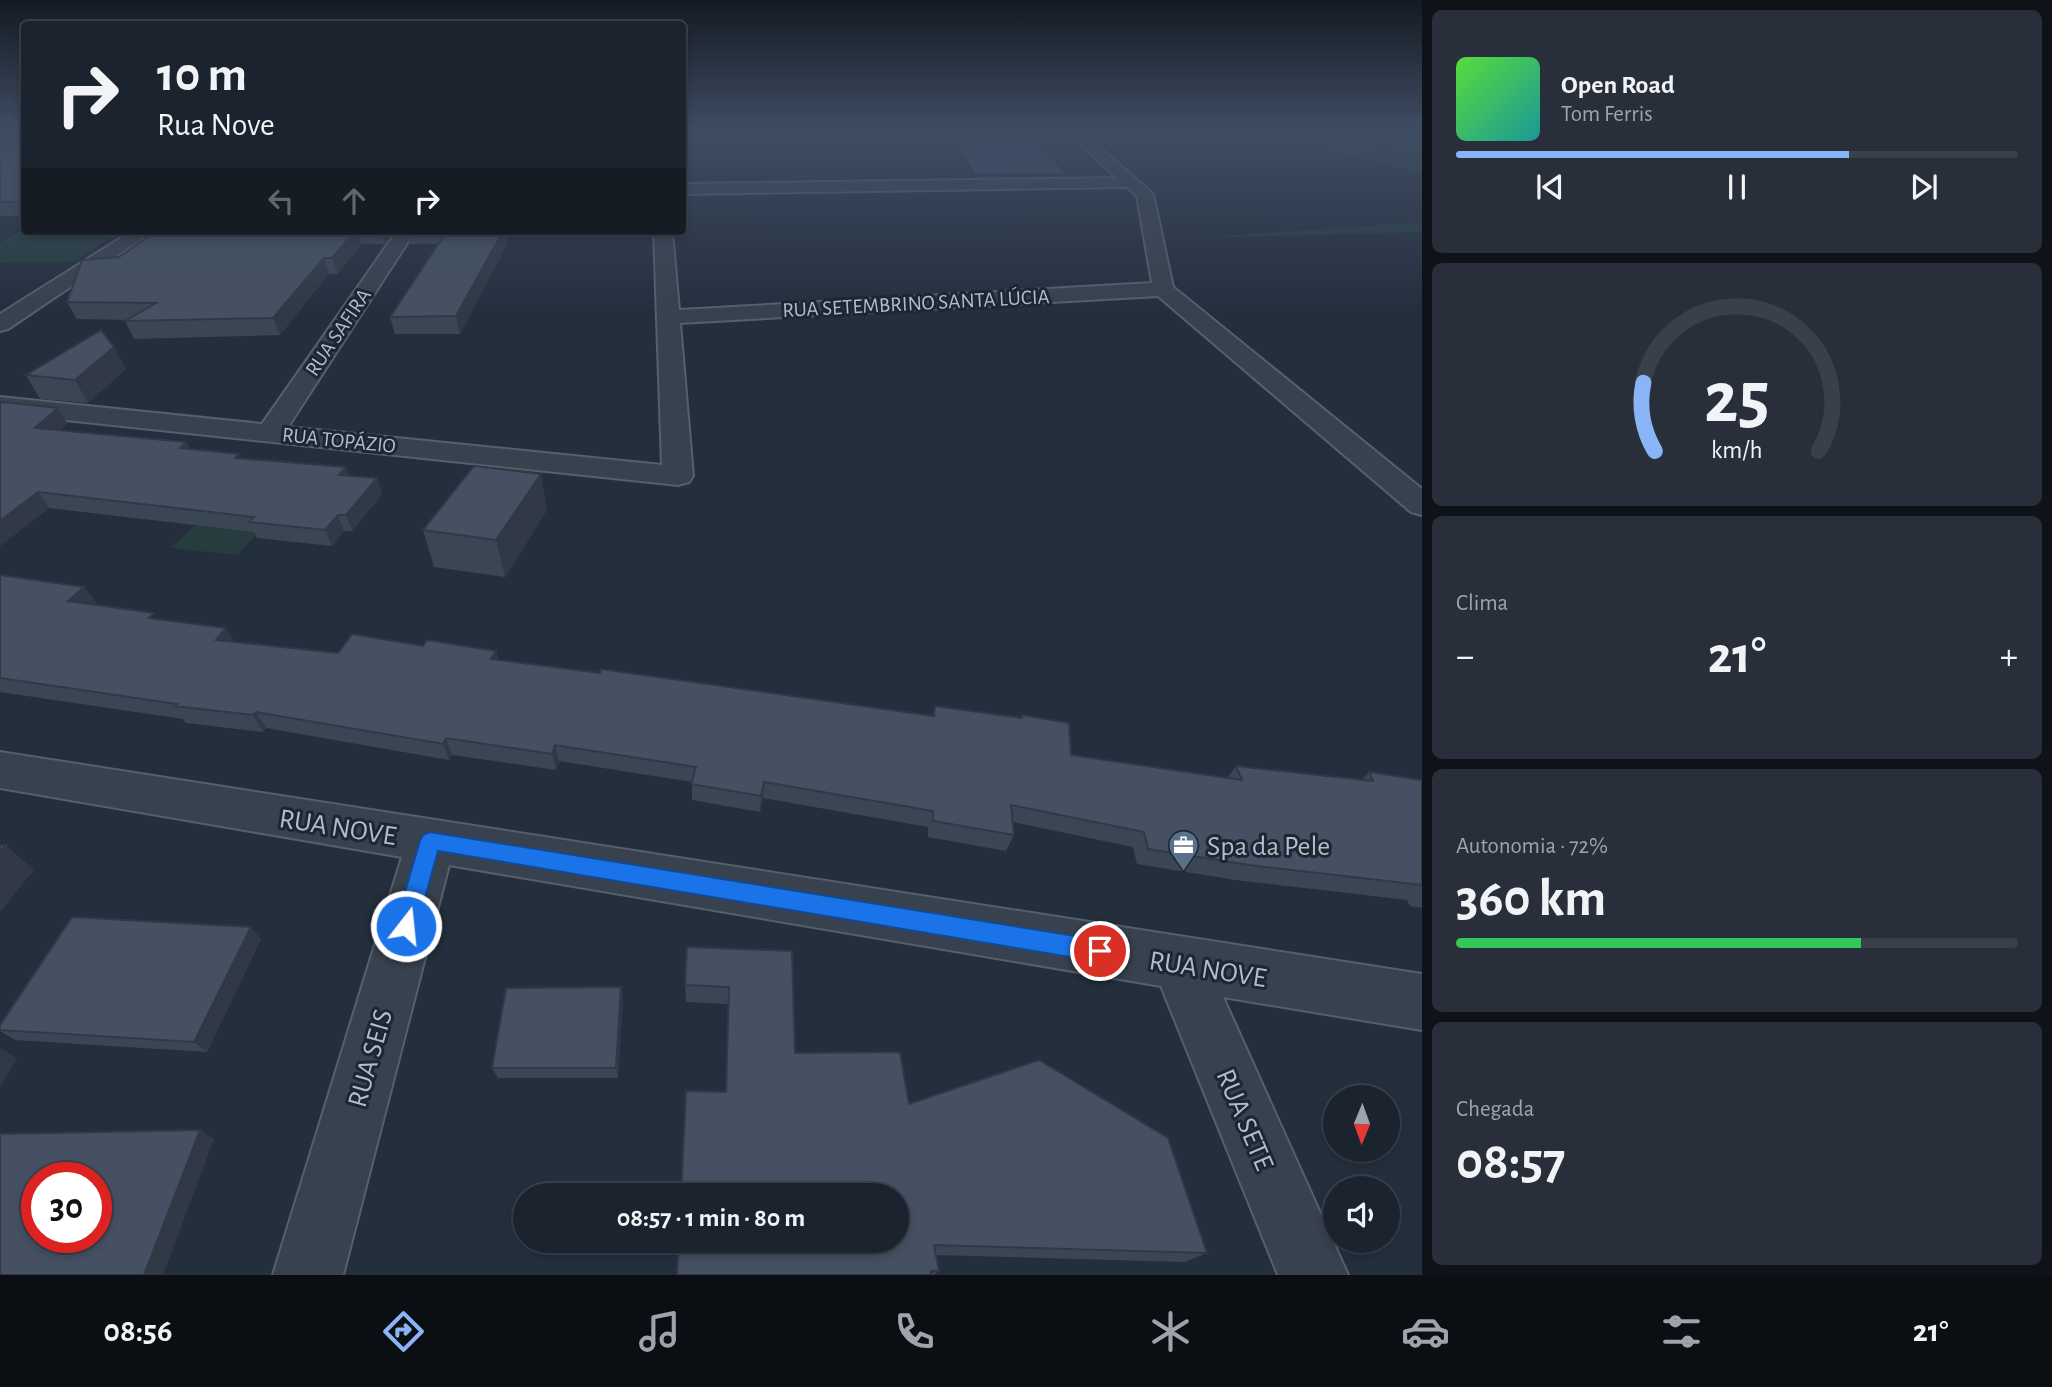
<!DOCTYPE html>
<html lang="pt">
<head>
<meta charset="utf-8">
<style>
	:root { --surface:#1b232e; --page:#282f3a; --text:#f1f3f6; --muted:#a0a4aa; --line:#39404a; --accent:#8ab4f8 }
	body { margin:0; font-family:"Alegreya Sans",sans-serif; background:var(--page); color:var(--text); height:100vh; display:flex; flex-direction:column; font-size:26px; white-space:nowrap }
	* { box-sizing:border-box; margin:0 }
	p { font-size:23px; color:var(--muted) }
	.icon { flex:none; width:38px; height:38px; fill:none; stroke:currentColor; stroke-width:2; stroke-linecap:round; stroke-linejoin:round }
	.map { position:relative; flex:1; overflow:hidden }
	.panel { display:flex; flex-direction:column; gap:10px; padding:10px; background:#0f1319; width:630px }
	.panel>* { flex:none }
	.top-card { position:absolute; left:21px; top:21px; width:665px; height:214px; border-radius:7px; box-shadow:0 4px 10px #0003,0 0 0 2px var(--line); background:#1b232e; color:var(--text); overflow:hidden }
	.needle { width:46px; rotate:181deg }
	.buttons { position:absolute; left:1323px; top:1085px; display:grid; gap:14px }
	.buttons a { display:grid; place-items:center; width:77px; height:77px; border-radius:50%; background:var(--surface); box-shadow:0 4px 10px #0003,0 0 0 2px var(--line); font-size:35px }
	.speed { position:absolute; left:21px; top:1162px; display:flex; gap:14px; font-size:35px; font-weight:700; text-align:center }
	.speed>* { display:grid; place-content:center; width:91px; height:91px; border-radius:50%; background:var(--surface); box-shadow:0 4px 10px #0003,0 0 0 2px var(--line); line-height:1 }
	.speed .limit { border:10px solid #d22; background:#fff; color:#111 }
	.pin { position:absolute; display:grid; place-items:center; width:60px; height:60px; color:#fff; margin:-30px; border:4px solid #fff; border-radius:50%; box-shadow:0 2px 7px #0007 }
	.me { position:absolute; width:77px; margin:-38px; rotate:16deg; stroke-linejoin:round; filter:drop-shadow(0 0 5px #0008) }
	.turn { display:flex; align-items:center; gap:24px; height:147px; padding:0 21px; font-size:32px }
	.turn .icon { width:91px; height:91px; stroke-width:2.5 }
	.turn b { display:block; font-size:49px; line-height:60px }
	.lanes { display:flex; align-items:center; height:66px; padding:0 21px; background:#0003; justify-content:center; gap:35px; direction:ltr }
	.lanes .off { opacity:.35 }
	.big { font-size:52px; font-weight:600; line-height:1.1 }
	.panel .widget { flex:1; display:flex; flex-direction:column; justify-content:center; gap:10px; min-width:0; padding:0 24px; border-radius:10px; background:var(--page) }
	.panel .dial { align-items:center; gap:0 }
	.dial svg { height:182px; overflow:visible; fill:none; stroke:var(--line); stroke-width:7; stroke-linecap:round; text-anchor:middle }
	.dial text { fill:var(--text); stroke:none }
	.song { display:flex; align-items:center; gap:21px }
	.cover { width:84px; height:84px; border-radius:10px; background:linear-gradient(135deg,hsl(110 70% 55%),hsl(180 70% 35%)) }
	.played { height:7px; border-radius:4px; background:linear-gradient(90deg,var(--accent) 70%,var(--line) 70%) }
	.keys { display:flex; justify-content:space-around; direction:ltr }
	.heat { display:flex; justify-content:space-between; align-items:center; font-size:38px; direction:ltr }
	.charge { height:10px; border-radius:5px; background:linear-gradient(90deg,#34c759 72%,var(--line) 0) }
	.trip { position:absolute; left:513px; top:1183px; width:396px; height:70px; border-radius:35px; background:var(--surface); box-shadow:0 4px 10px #0003,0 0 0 2px var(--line); font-weight:600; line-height:70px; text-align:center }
	.tabs { display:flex; height:112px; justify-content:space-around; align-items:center; background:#0b0e12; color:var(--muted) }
	.tabs .icon { width:49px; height:49px }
	.tabs .current { color:var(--accent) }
	.tabs b { font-size:32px; color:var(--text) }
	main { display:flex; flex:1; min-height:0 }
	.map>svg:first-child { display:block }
	.green { fill:#263c3f }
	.water { fill:#394c67 }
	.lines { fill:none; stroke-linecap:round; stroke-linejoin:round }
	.minor-casing { stroke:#565f6c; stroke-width:4 }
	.minor { fill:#38414e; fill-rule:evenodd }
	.wall { fill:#3b4654 }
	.shaded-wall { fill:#303945 }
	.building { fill:#455162; stroke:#303945; stroke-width:2; fill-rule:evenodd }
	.route { fill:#1a73e8; stroke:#114b97; stroke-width:2 }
	.labels { text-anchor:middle; stroke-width:6; stroke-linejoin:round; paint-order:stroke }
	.far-street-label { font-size:21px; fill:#b4bcc9; stroke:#1d2633 }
	.near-street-label { font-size:28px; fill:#b4bcc9; stroke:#1d2633 }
	.near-poi-label { font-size:28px; fill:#b4bcc9; stroke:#1d2633; text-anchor:start }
</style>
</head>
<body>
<main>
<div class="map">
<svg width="1422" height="1275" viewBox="0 0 1422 1275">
	<rect width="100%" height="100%" fill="#242f3e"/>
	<!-- green -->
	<path class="green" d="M1346 131 1422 135V174L1321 148C1343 138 1371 151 1396 146Z
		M1422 222V232L1194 238Z
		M24 228V231H120L74 262 0 263V243Z
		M263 459 322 464 237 555 171 548Z"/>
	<!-- water -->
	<path class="water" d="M952 132 1025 134 1065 173 975 174Z"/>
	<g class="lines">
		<defs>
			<path id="minor" d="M1067 131H1081L1153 194 1173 287 1422 489V515L1411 512 1158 296 680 323 693 476 689 482 678 485 0 413V397L262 424 397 231H415L288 427 662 465 654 231H672L679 310 1152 283 1137 196 1127 187 682 194V184L1117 178Z
				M132 231H153L8 329 0 331V314Z
				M0 752 1422 974V1030L1223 997 1348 1275H1278L1161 986 449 865 343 1275H273L402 857 0 788Z"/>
		</defs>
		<!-- minor casing -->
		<use href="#minor" class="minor-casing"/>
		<!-- minor -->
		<use href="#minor" class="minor"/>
	</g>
	<!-- wall -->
	<path class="wall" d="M0 131H24V216H0Z
		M156 231H395L385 244H361L338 274H329L280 335 134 339 125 321 128 320 77 319 67 302 119 257Z
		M407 231H512L502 254 460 334H395L390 317 438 244H410Z
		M126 369 88 403 40 399 26 375Z
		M0 403 58 408 67 423 59 431 186 442 190 449 243 459 349 476 377 478 382 494 352 531H344L332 546 257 538 254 532 49 508 0 546Z
		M547 510 505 577 434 567 423 530Z
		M0 575 84 587 96 603 95 604 158 619 226 628 234 642 338 653 423 646 496 651 498 660 932 716 935 706 1020 718 1022 715 1071 755 1227 778 1236 766 1362 780 1369 772 1422 780V908L1410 906 1407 900 1235 880 1137 864 1133 847 1013 822 1014 835 1006 851 928 837V827L763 798 760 812 692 800V782L559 761 556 770 452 755 449 760 266 728 263 732 186 723 183 719 0 692Z
		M261 939 207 1052 15 1040 0 1031V1025Z
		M687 947 795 1053 909 1104 1207 1253 1185 1262 936 1255 939 1271 934 1275H677L726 1092 728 1004 686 1002 685 985Z
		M621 987 623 998 618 1078H498L492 1068Z"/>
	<!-- shaded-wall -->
	<path class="shaded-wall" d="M7 131H19L23 140 0 149V134Z
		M355 231H357L361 244 338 274 332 258Z
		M381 231H395L385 244Z
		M503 231H512L502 254 460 334 456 316Z
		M324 258 329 274 280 335 273 318Z
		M114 347 126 369 88 403 75 380Z
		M58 408 67 423 45 443 35 428Z
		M186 442 194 457 180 448Z
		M346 467 352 482 339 475Z
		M541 474 547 510 505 577 496 540Z
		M377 478 382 494 352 531 346 515Z
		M38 492 49 508 0 546V521Z
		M338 515 344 531 332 546 325 530Z
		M84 587 96 603 81 617 68 601Z
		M226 628 236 644 216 640Z
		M496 651 500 667 491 659Z
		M256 712 266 728 263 732 253 715Z
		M446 738 452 755 449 760 443 744Z
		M555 745 559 761 556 770 552 754Z
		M764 782 763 798 760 812 761 796Z
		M6 845 34 870 0 912V852Z
		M251 927 261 939 207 1052 194 1042Z
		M621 987 623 998 618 1078 616 1068Z
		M0 1048 17 1058 0 1087Z
		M200 1130 214 1139 163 1275H144Z"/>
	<!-- building -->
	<path class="building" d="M20 131H24V202H0V148L20 140Z
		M156 231H355L332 258H324L273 318 125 321 156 303 67 302 82 260 119 257Z
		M447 231H503L456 316 390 317Z
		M101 330 114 347 75 380 26 375Z
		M2 402 58 408 35 428 186 442 180 448 240 454 235 458 346 467 339 475 377 478 346 515H338L325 530 249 522 254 517 38 492 0 521V403Z
		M474 466 541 474 496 540 423 530Z
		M0 575 84 587 68 601 154 613 149 618 226 628 216 640 338 653 352 634 423 646 427 640 496 651 491 659 600 673 601 669 934 716 935 706 1022 718V715L1069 723 1071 755 1242 780 1236 766 1373 781 1369 772 1422 780V885L1249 865 1148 849 1144 832 1011 805 1014 835 933 821V811L764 782 761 796 691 784 696 767 555 745 552 754 446 738 443 744 256 712 253 715 174 706 177 704 0 678Z
		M0 845H6L0 852Z
		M72 917 251 927 194 1042 0 1030V1025Z
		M687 947 792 951 795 1053 900 1052 909 1104 1039 1060 1168 1138 1207 1253 934 1245 939 1271H931V1275H677L679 1241H896V1195H681L686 1091 726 1092 729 987 685 985Z
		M621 987 616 1068H492L506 988Z
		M200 1130 144 1275H0V1134ZM37 1178H96V1237H37Z"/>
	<!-- sky -->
	<linearGradient id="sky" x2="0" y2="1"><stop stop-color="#141a22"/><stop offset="0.42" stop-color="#3f4d63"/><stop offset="1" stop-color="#3f4d63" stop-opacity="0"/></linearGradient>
	<rect width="1422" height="310" fill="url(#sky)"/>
	<!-- route -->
	<path class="route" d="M430 832 1100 940 1108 943 1111 951 1108 958 1100 962 438 851 417 926 414 933 406 936 399 933 395 926 420 841 423 835Z"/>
	<!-- icons -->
	<defs>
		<symbol id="office-pin" viewBox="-11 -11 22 30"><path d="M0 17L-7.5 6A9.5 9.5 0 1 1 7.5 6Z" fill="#5c6f8a" stroke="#1d2633"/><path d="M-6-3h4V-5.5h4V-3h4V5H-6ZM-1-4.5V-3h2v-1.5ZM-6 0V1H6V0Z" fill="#fff"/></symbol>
	</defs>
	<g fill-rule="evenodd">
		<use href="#office-pin" x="1166" y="828" width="35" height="47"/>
	</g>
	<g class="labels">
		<!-- far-street labels -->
		<g class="far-street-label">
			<text transform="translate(916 303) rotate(-3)" y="7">RUA SETEMBRINO SANTA LÚCIA</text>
			<text transform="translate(338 332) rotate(-56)" y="7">RUA SAFIRA</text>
			<text transform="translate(339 440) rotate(6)" y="7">RUA TOPÁZIO</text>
		</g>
		<!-- near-street labels -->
		<g class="near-street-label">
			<text transform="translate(338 826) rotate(9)" y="10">RUA NOVE</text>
			<text transform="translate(1208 968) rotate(9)" y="10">RUA NOVE</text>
			<text transform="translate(369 1058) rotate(-74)" y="10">RUA SEIS</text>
			<text transform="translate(1246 1119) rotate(67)" y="10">RUA SETE</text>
		</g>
		<!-- near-poi labels -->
		<g class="near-poi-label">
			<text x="1207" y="855">Spa da Pele</text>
		</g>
	</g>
</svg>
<div class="buttons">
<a><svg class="needle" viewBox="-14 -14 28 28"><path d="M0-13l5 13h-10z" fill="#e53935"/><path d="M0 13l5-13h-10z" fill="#a0a4aa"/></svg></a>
<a><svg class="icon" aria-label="sound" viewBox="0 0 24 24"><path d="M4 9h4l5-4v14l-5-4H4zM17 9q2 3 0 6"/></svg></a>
</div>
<div class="speed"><div class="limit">30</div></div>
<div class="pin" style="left:1100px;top:951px;background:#d93025"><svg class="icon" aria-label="arrive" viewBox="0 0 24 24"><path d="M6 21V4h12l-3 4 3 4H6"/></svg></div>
<svg class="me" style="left:406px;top:926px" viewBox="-20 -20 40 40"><circle r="17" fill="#1a73e8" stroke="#fff" stroke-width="3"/><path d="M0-11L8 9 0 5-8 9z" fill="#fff"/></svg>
<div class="trip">08:57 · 1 min · 80 m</div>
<div class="top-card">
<div class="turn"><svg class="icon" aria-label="right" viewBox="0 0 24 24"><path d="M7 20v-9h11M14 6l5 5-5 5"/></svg><div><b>10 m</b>Rua Nove</div></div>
<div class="lanes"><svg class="icon off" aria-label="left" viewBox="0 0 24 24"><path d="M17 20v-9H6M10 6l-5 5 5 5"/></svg><svg class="icon off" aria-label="ahead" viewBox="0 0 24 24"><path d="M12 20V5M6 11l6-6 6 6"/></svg><svg class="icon" aria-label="right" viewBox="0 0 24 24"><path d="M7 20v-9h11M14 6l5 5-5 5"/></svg></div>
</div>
</div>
<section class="panel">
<div class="widget">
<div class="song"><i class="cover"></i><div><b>Open Road</b><p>Tom Ferris</p></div></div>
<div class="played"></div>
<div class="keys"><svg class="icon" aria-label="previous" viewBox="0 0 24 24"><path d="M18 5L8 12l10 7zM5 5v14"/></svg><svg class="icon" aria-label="pause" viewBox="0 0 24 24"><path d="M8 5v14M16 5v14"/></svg><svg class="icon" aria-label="next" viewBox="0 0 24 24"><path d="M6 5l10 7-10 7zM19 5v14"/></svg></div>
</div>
<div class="widget dial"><svg viewBox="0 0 100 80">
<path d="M14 69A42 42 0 1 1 86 69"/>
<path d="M14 69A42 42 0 0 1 9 39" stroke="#8ab4f8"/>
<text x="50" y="56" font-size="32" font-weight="700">25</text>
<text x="50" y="72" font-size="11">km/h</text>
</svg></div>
<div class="widget"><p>Clima</p>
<div class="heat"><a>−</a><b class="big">21°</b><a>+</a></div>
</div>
<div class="widget"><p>Autonomia · 72%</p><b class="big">360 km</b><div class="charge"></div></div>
<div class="widget"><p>Chegada</p><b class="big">08:57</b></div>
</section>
</main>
<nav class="tabs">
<b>08:56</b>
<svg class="icon current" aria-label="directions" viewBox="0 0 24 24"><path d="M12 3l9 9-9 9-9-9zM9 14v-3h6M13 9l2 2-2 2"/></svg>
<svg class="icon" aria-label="music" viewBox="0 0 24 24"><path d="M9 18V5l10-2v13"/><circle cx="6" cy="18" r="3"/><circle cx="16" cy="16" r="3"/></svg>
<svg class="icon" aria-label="phone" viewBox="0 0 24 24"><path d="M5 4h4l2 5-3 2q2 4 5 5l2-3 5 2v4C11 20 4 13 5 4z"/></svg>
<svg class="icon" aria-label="climate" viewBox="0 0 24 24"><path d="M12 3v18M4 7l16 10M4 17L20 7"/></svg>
<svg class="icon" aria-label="car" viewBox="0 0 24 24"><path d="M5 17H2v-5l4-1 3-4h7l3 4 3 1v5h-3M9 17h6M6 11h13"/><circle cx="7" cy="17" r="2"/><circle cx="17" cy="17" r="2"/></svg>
<svg class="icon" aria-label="filters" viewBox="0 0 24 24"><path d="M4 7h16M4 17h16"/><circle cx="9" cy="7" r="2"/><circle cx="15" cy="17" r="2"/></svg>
<b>21°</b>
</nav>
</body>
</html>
